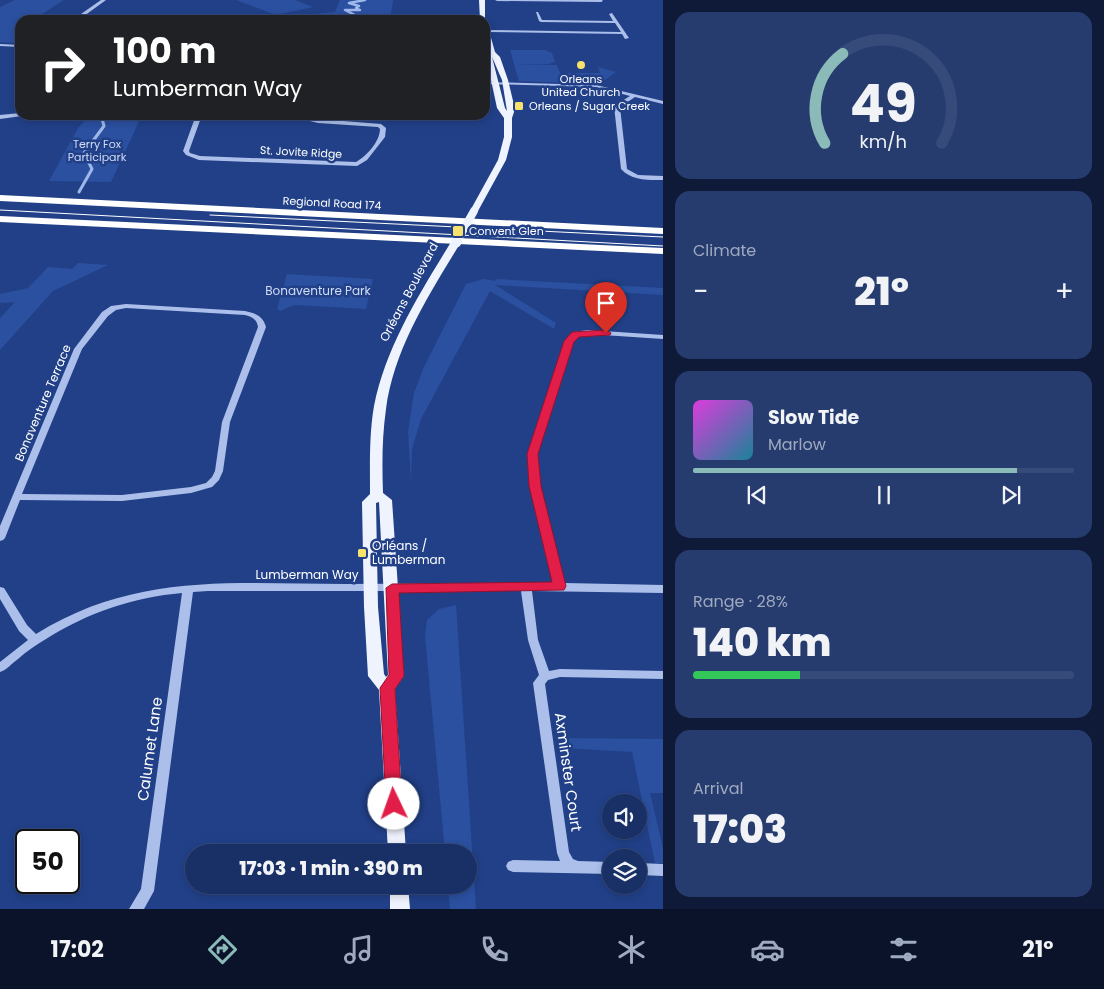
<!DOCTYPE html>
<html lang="en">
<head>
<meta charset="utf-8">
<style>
	:root { --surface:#193066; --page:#263c6f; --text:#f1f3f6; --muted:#9fa9bf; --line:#374b7a; --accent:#8bbbb9 }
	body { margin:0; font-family:Poppins,sans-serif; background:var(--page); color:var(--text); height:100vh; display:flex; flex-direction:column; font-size:19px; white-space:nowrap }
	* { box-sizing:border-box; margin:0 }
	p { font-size:16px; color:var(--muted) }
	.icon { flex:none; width:28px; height:28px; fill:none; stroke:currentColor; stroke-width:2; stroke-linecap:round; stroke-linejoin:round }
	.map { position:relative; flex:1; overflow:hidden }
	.panel { display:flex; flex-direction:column; gap:12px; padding:12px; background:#0e1a38; width:441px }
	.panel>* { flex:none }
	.guide { position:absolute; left:15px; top:15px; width:475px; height:105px; border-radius:15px; box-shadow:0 2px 8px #0003,0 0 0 1px var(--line); background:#202124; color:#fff; overflow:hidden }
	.fabs { position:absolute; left:602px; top:794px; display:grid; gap:10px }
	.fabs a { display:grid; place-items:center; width:45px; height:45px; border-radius:50%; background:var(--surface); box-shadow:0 2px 8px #0003,0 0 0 1px var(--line); font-size:25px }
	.speed { position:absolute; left:15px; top:829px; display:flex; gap:10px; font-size:25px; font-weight:700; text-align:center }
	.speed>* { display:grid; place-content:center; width:65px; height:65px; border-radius:50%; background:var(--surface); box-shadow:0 2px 8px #0003,0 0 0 1px var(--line); line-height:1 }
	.speed .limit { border:2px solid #111; border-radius:8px; background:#fff; color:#111 }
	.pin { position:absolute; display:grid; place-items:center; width:42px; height:42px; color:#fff; margin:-51px -21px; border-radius:50% 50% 50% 0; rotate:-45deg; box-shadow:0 0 5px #0007 }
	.pin .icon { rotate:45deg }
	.me { position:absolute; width:55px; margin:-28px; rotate:357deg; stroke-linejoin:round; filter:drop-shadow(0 0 4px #0008) }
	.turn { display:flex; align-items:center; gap:18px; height:105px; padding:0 15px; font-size:22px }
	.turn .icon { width:65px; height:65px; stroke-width:2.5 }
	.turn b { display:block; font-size:35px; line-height:42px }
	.big { font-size:38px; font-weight:800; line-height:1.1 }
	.panel .widget { flex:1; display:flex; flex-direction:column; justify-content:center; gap:8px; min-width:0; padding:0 18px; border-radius:15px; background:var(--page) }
	.panel .dial { align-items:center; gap:0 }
	.dial svg { height:130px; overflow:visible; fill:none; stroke:var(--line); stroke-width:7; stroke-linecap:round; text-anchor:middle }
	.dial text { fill:var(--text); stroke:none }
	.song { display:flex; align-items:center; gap:15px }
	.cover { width:60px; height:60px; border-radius:8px; background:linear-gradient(135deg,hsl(300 70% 55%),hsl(190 70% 35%)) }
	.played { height:5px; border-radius:2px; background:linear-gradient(90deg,var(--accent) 85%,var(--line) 85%) }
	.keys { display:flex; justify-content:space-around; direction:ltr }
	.heat { display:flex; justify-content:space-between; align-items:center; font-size:28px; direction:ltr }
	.charge { height:8px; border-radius:4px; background:linear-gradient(90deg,#34c759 28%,var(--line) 0) }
	.trip { position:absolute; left:185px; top:844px; width:292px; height:50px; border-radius:25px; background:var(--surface); box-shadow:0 2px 8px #0003,0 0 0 1px var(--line); font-weight:800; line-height:50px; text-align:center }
	.tabs { display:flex; height:80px; justify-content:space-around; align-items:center; background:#0a1329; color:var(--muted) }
	.tabs .icon { width:35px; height:35px }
	.tabs .selected { color:var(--accent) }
	.tabs b { font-size:22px; color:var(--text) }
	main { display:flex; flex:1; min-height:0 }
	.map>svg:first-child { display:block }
	.green { fill:#2b50a0 }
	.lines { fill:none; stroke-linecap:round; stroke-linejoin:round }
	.stream-far1 { stroke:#9fb8eb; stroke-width:2.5 }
	.stream { stroke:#9fb8eb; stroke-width:3 }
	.minor { fill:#abbfea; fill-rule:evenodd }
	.major { fill:#eff3fe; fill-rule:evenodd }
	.highway { fill:#fff; fill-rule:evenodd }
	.tram { stroke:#fff; stroke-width:1 }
	.major-bridge-far1 { stroke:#eff3fe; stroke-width:8 }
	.major-bridge { stroke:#eff3fe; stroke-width:11 }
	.route { fill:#e11d48; stroke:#92132f }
	.poi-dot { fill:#f7e26d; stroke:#214088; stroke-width:2 }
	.labels { text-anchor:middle; stroke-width:5; stroke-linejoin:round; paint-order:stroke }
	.far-poi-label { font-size:11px; fill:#fff; stroke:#214088; text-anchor:start }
	.far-park-label { font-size:11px; fill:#d0ddf8; stroke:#214088 }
	.far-street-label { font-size:11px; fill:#fff; stroke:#214088 }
	.park-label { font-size:12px; fill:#d0ddf8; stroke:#214088 }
	.street-label { font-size:12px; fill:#fff; stroke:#214088 }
	.poi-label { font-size:12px; fill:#fff; stroke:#214088; text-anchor:start }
	.near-street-label { font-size:15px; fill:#fff; stroke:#214088 }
</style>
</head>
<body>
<main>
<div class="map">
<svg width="663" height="909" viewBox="0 0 663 909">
	<rect width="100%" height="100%" fill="#214088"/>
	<!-- green -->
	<path class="green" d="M15 0H64L33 20H20V43L0 42V7Z
		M236 0H295L313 7 276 15Z
		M340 0H393L390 20H286L305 15 335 12Z
		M510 50H545L552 53 555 62 549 64H514Z
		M514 64 557 65 560 73H600L598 67 616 72 599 84 519 81Z
		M90 115H142L111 182 49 181 78 128Z
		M78 263 108 265 53 291 0 350V318L15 302 0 303V294L28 288 48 267 72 269Z
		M287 274 373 279 366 309 294 305 280 311 277 309Z
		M483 279 495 281 496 279 663 288V295L495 285 556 323 554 329 490 291 421 419 412 449 411 481 408 432 414 393 424 367 466 284Z
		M456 605 476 909H450L448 885H469V852H445L425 636 427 620 439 609Z
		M563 738 663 739V793H650L663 848V863H655L632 752 564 748Z"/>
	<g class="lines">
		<!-- stream-far1 -->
		<path class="stream-far1" d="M308 20 314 18 321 20
			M341 20 357 16 345 10H360L356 8 359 6 349 3 365 0"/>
		<!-- stream -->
		<path class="stream" d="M79 192 92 169 84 153 104 126 101 115"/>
		<!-- minor -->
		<path class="minor" d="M101 0H106L84 16 82 18 85 20 79 19 81 14Z
			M495 0H602L603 1 601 2 497 1Z
			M536 12H538L542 20 613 21 609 14 612 13 629 38 625 39 622 34 485 32 486 30 621 32 615 23 541 22 539 21Z
			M0 44 20 45V47L0 46Z
			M485 82 596 85 663 101V104L635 97 620 107 627 169 638 175 663 176V180C648 180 632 181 621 169L614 106 630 96 596 87 485 84Z
			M20 113V115H23L22 116 0 119V115Z
			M196 115H202L189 151 190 153 200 156 356 162C367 156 380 141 380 129L378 127 318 123 306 120 302 115H308L310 118 318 119 381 124 386 128 385 137 367 160 357 166 199 160 186 155 183 151Z
			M126 304 245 311C255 313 263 316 266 327L230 422 223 471 219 480 212 487 191 493 122 501 20 500 5 538 3 540 0 541V526L74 349 102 312 111 306ZM126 308 245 315C252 317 257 319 258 327L222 422 215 471 212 477 206 483 191 487 122 495 22 494 82 349 108 316 116 310Z
			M588 330 663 335V339L588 334 578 336 573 342 537 454 540 486 564 583 663 585V593L532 591 538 640 549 671 560 669 663 671V679L560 677 548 680 545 684 569 852 573 859 578 861 611 862V874L513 872 508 870 506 866 508 862 513 860 560 861 557 853 533 683 539 675 528 640 521 591H208L193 592 154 891 144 909H129L141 889 182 593C134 597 87 613 46 639 36 645 27 651 18 659 12 663 7 670 0 672V662L28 640 19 631 0 599V587L4 588 27 625 36 634C136 572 234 584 345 584 415 584 485 583 554 583L530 486 529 454 565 341 573 332Z
			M639 863 663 864V876L639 875Z"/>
		<!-- major -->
		<path class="major" d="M479 0H485V21L480 20Z
			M485 25 488 27 495 52 500 57 508 80 515 109 512 118V137L506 160 478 211 474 214 470 211 498 160 504 137V118L497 108 486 57 489 54 485 39ZM492 57 502 80 507 111 505 108Z
			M456 239 461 242C430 293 394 348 386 409 382 437 382 465 383 493L392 500 404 676 395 689 406 852H388L379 690 368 676 364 607 362 502 370 494C370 465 369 435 374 406 386 346 420 293 451 242ZM379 502 388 675 386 677 384 674 378 607 376 503Z
			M390 885H408L410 909H390Z"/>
		<!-- highway -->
		<path class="highway" d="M0 195 663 228V234L0 201Z
			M0 216 663 248V254L0 222Z"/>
		<!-- tram -->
		<path class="tram" d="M0 210 663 246
			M210 215 663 237"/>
		<!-- major-bridge-far1 -->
		<path class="major-bridge-far1" d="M457 241 474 211"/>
		<!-- major-bridge -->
		<path class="major-bridge" d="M456 242 457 240"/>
	</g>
	<!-- route -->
	<path class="route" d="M606 330 611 333 610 335 579 337 574 342 538 454 541 486 566 586 564 590 399 593 404 676 395 689 402 804 399 809 394 811 388 809 386 804 380 688 389 675 386 588 392 584 552 582 529 486 527 454 564 341 572 332Z"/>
	<!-- markers -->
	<g class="poi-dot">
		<circle cx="581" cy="65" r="5"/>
		<rect x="514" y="101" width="10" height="10" rx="2.5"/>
		<rect x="452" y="225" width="12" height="12" rx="2.5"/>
		<rect x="357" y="548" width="10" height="10" rx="2.5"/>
	</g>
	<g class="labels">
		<!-- far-poi labels -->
		<g class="far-poi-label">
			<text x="581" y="83" text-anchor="middle">Orleans<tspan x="581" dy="13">United Church</tspan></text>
			<text x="529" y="110">Orleans / Sugar Creek</text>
			<text x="469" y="235">Convent Glen</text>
		</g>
		<!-- far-park labels -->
		<g class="far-park-label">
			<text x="97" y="148">Terry Fox<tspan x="97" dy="13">Participark</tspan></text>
		</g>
		<!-- far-street labels -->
		<g class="far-street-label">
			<text transform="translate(301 152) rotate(3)" y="4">St. Jovite Ridge</text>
			<text transform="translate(332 203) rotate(3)" y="4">Regional Road 174</text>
		</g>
		<!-- park labels -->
		<g class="park-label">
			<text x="318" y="295">Bonaventure Park</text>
		</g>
		<!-- street labels -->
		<g class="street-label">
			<text transform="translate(409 292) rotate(-62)" y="4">Orléans Boulevard</text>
			<text transform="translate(43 403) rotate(-67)" y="4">Bonaventure Terrace</text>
			<text x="307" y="579">Lumberman Way</text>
		</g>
		<!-- poi labels -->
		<g class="poi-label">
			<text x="372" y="550">Orléans /<tspan x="372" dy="14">Lumberman</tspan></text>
		</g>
		<!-- near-street labels -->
		<g class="near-street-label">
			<text transform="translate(150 749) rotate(-82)" y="5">Calumet Lane</text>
			<text transform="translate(568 772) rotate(82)" y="5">Axminster Court</text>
		</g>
	</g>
</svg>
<div class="fabs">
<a><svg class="icon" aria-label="sound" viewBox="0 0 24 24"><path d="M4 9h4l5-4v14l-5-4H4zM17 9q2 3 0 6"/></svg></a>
<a><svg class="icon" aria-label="layers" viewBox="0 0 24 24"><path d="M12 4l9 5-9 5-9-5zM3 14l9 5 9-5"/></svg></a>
</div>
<div class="speed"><div class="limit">50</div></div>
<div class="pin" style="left:606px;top:333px;background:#d93025"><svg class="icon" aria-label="arrive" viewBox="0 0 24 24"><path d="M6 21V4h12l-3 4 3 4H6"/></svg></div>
<svg class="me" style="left:394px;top:804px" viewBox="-20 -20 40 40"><circle r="19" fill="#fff"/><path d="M0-13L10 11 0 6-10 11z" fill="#e11d48"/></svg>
<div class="trip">17:03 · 1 min · 390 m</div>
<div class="guide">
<div class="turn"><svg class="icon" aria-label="right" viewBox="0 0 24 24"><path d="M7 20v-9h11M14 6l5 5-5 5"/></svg><div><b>100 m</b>Lumberman Way</div></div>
</div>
</div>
<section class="panel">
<div class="widget dial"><svg viewBox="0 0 100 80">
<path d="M14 69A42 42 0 1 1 86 69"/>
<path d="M14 69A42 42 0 0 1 25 14" stroke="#8bbbb9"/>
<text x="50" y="56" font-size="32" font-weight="700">49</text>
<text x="50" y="72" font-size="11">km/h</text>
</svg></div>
<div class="widget"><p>Climate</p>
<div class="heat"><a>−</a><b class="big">21°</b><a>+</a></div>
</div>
<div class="widget">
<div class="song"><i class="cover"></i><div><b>Slow Tide</b><p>Marlow</p></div></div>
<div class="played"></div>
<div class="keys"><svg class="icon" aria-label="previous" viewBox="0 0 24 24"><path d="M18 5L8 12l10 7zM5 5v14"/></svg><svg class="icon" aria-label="pause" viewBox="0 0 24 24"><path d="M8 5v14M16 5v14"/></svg><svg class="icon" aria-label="next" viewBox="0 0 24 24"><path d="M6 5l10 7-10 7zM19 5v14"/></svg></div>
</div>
<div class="widget"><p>Range · 28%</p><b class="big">140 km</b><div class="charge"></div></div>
<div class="widget"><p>Arrival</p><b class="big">17:03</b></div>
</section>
</main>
<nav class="tabs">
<b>17:02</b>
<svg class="icon selected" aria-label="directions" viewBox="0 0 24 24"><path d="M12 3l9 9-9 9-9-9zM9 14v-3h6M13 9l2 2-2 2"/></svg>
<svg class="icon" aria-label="music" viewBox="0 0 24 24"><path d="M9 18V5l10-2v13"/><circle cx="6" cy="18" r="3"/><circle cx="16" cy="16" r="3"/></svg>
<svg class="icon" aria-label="phone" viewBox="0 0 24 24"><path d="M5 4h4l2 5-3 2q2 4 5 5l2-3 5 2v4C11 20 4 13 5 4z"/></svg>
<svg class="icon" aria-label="climate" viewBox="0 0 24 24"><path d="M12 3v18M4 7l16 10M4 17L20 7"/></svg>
<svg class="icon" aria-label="car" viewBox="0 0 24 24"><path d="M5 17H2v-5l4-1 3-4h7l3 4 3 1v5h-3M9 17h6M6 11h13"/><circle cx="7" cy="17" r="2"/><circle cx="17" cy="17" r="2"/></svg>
<svg class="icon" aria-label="filters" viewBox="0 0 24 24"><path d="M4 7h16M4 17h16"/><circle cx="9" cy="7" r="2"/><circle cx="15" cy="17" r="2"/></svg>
<b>21°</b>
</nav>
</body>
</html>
